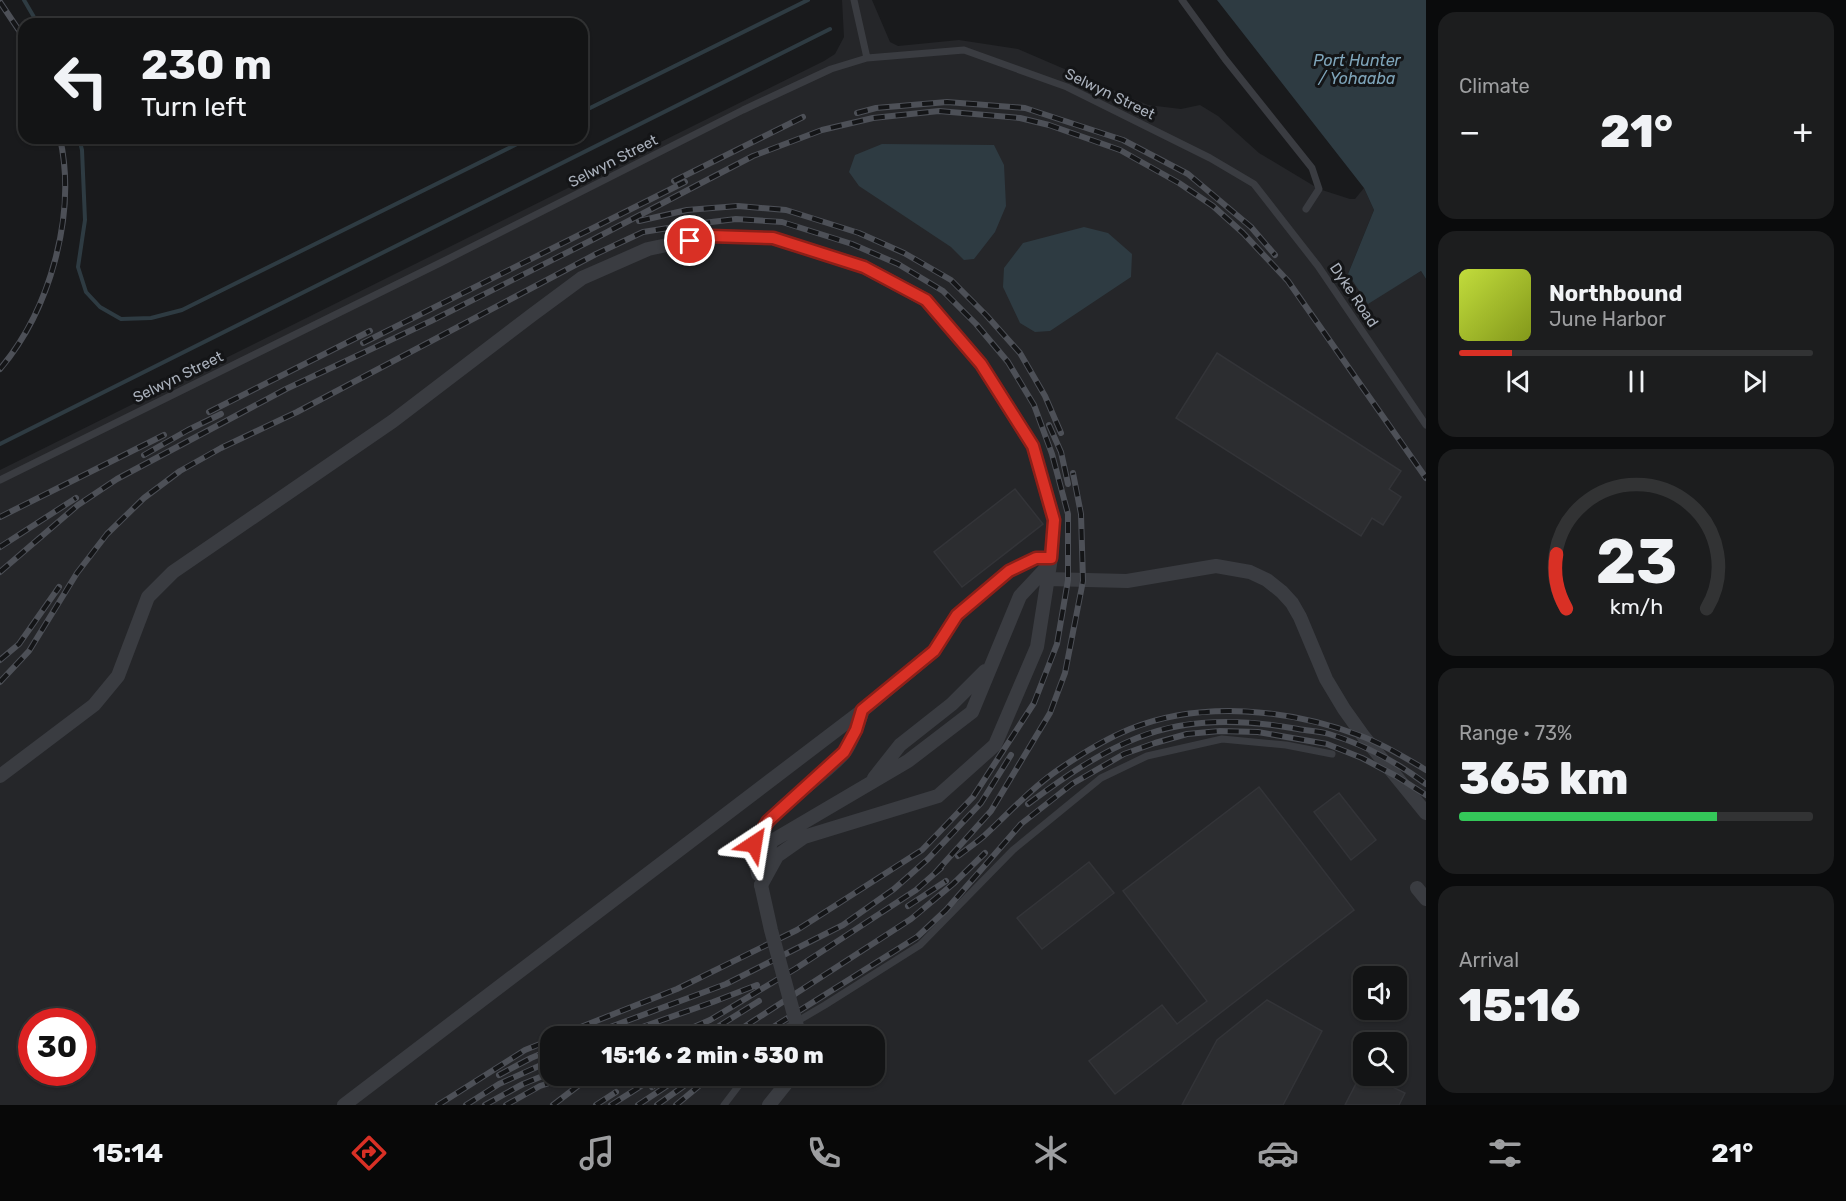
<!DOCTYPE html>
<html lang="en">
<head>
<meta charset="utf-8">
<style>
	:root { --surface:#131415; --page:#1c1d1e; --text:#f1f3f6; --muted:#9d9ea0; --line:#323334; --accent:#d93025 }
	body { margin:0; font-family:Rubik,sans-serif; background:var(--page); color:var(--text); height:100vh; display:flex; flex-direction:column; font-size:22px; white-space:nowrap }
	* { box-sizing:border-box; margin:0 }
	p { font-size:20px; color:var(--muted) }
	.icon { flex:none; width:33px; height:33px; fill:none; stroke:currentColor; stroke-width:2; stroke-linecap:round; stroke-linejoin:round }
	.map { position:relative; flex:1; overflow:hidden }
	.sheet { display:flex; flex-direction:column; gap:12px; padding:12px; background:#0a0b0c; width:420px }
	.sheet>* { flex:none }
	.hud { position:absolute; left:18px; top:18px; width:570px; height:126px; border-radius:18px; box-shadow:0 2px 4px #0004,0 0 0 2px var(--line); background:#131415; color:var(--text); overflow:hidden }
	.fabs { position:absolute; left:1353px; top:966px; display:grid; gap:12px }
	.fabs a { display:grid; place-items:center; width:54px; height:54px; border-radius:12px; background:var(--surface); box-shadow:0 2px 4px #0004,0 0 0 2px var(--line); font-size:30px }
	.speed { position:absolute; left:18px; top:1008px; display:flex; gap:12px; font-size:30px; font-weight:700; text-align:center }
	.speed>* { display:grid; place-content:center; width:78px; height:78px; border-radius:50%; background:var(--surface); box-shadow:0 2px 4px #0004,0 0 0 2px var(--line); line-height:1 }
	.speed .limit { border:9px solid #d22; background:#fff; color:#111 }
	.pin { position:absolute; display:grid; place-items:center; width:51px; height:51px; color:#fff; margin:-26px; border:3px solid #fff; border-radius:50%; box-shadow:0 2px 6px #0007 }
	.me { position:absolute; width:66px; margin:-33px; rotate:33deg; stroke-linejoin:round; filter:drop-shadow(0 0 4px #0008) }
	.turn { display:flex; align-items:center; gap:21px; height:126px; padding:0 24px; font-size:27px }
	.turn .icon { width:78px; height:78px; stroke-width:2.5 }
	.turn b { display:block; font-size:42px; line-height:51px }
	.big { font-size:45px; font-weight:800; line-height:1.1 }
	.sheet .tile { flex:1; display:flex; flex-direction:column; justify-content:center; gap:9px; min-width:0; padding:0 21px; border-radius:18px; background:var(--page) }
	.sheet .dial { align-items:center; gap:0 }
	.dial svg { height:156px; overflow:visible; fill:none; stroke:var(--line); stroke-width:7; stroke-linecap:round; text-anchor:middle }
	.dial text { fill:var(--text); stroke:none }
	.song { display:flex; align-items:center; gap:18px }
	.cover { width:72px; height:72px; border-radius:9px; background:linear-gradient(135deg,hsl(70 70% 55%),hsl(70 70% 35%)) }
	.played { height:6px; border-radius:3px; background:linear-gradient(90deg,var(--accent) 15%,var(--line) 15%) }
	.keys { display:flex; justify-content:space-around; direction:ltr }
	.heat { display:flex; justify-content:space-between; align-items:center; font-size:33px; direction:ltr }
	.charge { height:9px; border-radius:4px; background:linear-gradient(90deg,#34c759 73%,var(--line) 0) }
	.trip { position:absolute; left:540px; top:1026px; width:345px; height:60px; border-radius:18px; background:var(--surface); box-shadow:0 2px 4px #0004,0 0 0 2px var(--line); font-weight:800; line-height:60px; text-align:center }
	.tabs { display:flex; height:96px; justify-content:space-around; align-items:center; background:#080808; color:var(--muted) }
	.tabs .icon { width:42px; height:42px }
	.tabs .current { color:var(--accent) }
	.tabs b { font-size:27px; color:var(--text) }
	main { display:flex; flex:1; min-height:0 }
	.map>svg:first-child { display:block }
	.built { fill:#252629; fill-rule:evenodd }
	.water { fill:#2e3b42 }
	.lines { fill:none; stroke-linecap:round; stroke-linejoin:round }
	.stream { stroke:#2e3b42; stroke-width:4 }
	.building { fill:#2c2d30; stroke:#333438; stroke-width:1.5 }
	.service { stroke:#3a3c41; stroke-width:7 }
	.minor { stroke:#3a3c41; stroke-width:14 }
	.rail-casing { stroke:#4d5057; stroke-width:6 }
	.rail { stroke:#141517; stroke-width:4; stroke-dasharray:11; stroke-linecap:butt }
	.minor-bridge { stroke:#3a3c41; stroke-width:14 }
	.route-casing { stroke:#8d1f18; stroke-width:15 }
	.route { stroke:#d93025; stroke-width:10 }
	.labels { text-anchor:middle; stroke-width:6; stroke-linejoin:round; paint-order:stroke }
	.street-label { font-size:15px; fill:#abb2bd; stroke:#141517 }
	.water-label { font-size:16px; font-style:italic; fill:#7fa5ba; stroke:#141517 }
</style>
</head>
<body>
<main>
<div class="map">
<svg width="1426" height="1105" viewBox="0 0 1426 1105">
	<rect width="100%" height="100%" fill="#191a1c"/>
	<!-- built -->
	<path class="built" d="M842 0H872L890 42 898 46 959 40 1018 49 1148 105 1181 109 1200 105 1218 116 1259 153 1319 189 1350 199H1355L1364 188 1374 210 1348 274 1368 303 1421 271 1426 279V1105H0V470L824 61 835 54 844 37ZM1364 976H1396V1010H1364ZM32 1022H82V1072H32ZM550 1036H874V1076H550ZM1364 1042H1396V1076H1364Z"/>
	<!-- water -->
	<path class="water" d="M1217 0H1426V279L1421 271 1368 304 1348 274 1374 210 1364 188Z
		M882 144 994 145 1004 165 1006 206 995 232 974 259 964 260 951 247 859 186 849 172 855 155Z
		M1084 227 1108 233 1132 254 1131 277 1050 331 1035 332 1020 323 1003 287 1004 268 1023 243Z"/>
	<g class="lines">
		<!-- stream -->
		<path class="stream" d="M24 0 38 24
			M582 112 808 0
			M79 138 82 150 85 220 78 267 86 292 100 307 121 319 151 318 182 310 529 138
			M0 444 830 29"/>
	</g>
	<!-- building -->
	<path class="building" d="M1217 353 1401 471 1389 489 1401 497 1383 525 1372 518 1361 536 1176 418Z
		M1015 489 1043 524 962 587 934 552Z
		M1259 787 1354 910 1115 1094 1089 1061 1162 1005 1177 1024 1207 1001 1123 891Z
		M1339 793 1376 840 1351 860 1314 812Z
		M1089 862 1114 893 1042 949 1017 918Z
		M1267 1000 1322 1031 1283 1105H1182L1217 1040Z
		M1362 1072 1364 1076H1370L1405 1093 1399 1105H1345Z"/>
	<g class="lines">
		<!-- service -->
		<path class="service" d="M854 0 867 58
			M1182 0 1225 59 1312 168 1319 189 1306 209
			M0 480 440 263 743 110 831 69 867 58 964 50 1067 87 1210 158 1254 184 1318 266 1426 425
			M775 1036 779 1032 825 1005 920 945 1013 850 1101 778 1147 756 1222 739 1286 745 1332 754
			M724 1105 746 1076"/>
		<!-- minor -->
		<path class="minor" d="M1047 579 1127 581 1216 566 1250 572 1267 580 1282 592 1292 603 1300 617 1326 679 1344 709 1364 737 1426 813
			M0 776 94 705 118 676 148 597 173 572 393 421 532 315 582 278 648 249 710 236 773 238 864 267 926 300 981 364 1033 446 1054 520 1051 558 1037 647 995 745 938 796 804 837 777 856 761 885
			M874 778 900 745 952 704 985 671
			M758 873 772 841 908 761 972 712 1020 596 1049 565
			M758 874C756 865 754 856 755 846 758 818 825 776 844 753 853 741 858 724 863 710
			M1417 888 1426 899
			M344 1105 863 710 934 651 957 615 1009 571 1036 558H1051
			M769 1105 785 1085 790 1076"/>
		<defs>
			<path id="rail" d="M0 2 24 38
				M857 113 876 108 947 102 1025 108 1123 140 1188 174 1251 227 1275 255
				M674 181 803 117
				M639 221 687 210 738 206 786 210 859 233 904 253 951 280 986 315 1020 353 1045 396 1061 433
				M363 343 685 182
				M0 369C50 310 77 214 60 138
				M209 412 370 331
				M1049 425 1061 452 1068 484
				M144 455 188 430 221 414
				M0 517 164 435
				M0 547 76 498
				M0 572 78 505 117 479 286 389 431 321 594 239 753 156 822 130 873 118 939 111 1020 118 1049 125 1120 150 1179 183 1213 206 1243 233 1288 281 1426 478
				M0 660 19 644 59 587
				M0 682 29 651 77 573 107 534 144 498 180 471 221 448 297 412 596 254 643 232 687 225 736 219 782 222 852 244 898 264 943 291 976 324 1008 362 1034 405 1052 454 1068 514V580L1057 644 1034 703 973 797 922 850 797 930 677 989 558 1036
				M1028 804C1063 778 1097 754 1137 738 1188 717 1244 719 1298 729 1308 731 1319 731 1329 734 1363 744 1398 763 1426 784
				M958 856C967 849 976 843 984 836 1007 815 1028 791 1055 772 1078 756 1103 740 1130 729 1202 700 1289 709 1361 736 1383 744 1406 758 1426 770
				M936 872 991 811 1050 713 1065 673 1083 581 1081 514 1073 473
				M908 906 946 881
				M586 1036 726 984 843 925 894 889 928 859 981 803 1011 755
				M617 1036 713 1002 757 985
				M673 1036 710 1020 795 969 916 890 941 868
				M703 1036 759 1001
				M730 1036 911 919 953 884 985 853
				M759 1036 917 937 946 910 1021 824 1072 784 1124 754 1155 743 1187 734 1220 731 1258 732 1327 744 1362 758 1396 776 1426 795
				M499 1075 531 1058 550 1050
				M652 1087 669 1076
				M438 1105 525 1050 550 1040
				M466 1105 499 1084 550 1061
				M485 1105 523 1084 550 1073
				M506 1105 540 1086 571 1076
				M553 1105 591 1076
				M596 1105 616 1092
				M611 1105 657 1076
				M638 1105 682 1076
				M657 1105 698 1076
				M676 1105 711 1076"/>
		</defs>
		<!-- rail casing -->
		<use href="#rail" class="rail-casing"/>
		<!-- rail -->
		<use href="#rail" class="rail"/>
		<!-- minor-bridge -->
		<path class="minor-bridge" d="M761 885 771 930 797 1026"/>
	</g>
	<g class="lines">
		<defs>
			<path id="route" d="M690 241 710 236 773 238 864 267 926 300 981 364 1033 446 1054 520 1051 558H1036L1009 571 957 615 934 651 862 710 856 730 844 752 768 821 754 844"/>
		</defs>
		<!-- route casing -->
		<use href="#route" class="route-casing"/>
		<!-- route -->
		<use href="#route" class="route"/>
	</g>
	<g class="labels">
		<!-- street labels -->
		<g class="street-label">
			<text transform="translate(1110 94) rotate(26)" y="5">Selwyn Street</text>
			<text transform="translate(613 161) rotate(-27)" y="5">Selwyn Street</text>
			<text transform="translate(1354 295) rotate(56)" y="5">Dyke Road</text>
			<text transform="translate(178 377) rotate(-26)" y="5">Selwyn Street</text>
		</g>
		<!-- water labels -->
		<g class="water-label">
			<text x="1357" y="66">Port Hunter<tspan x="1357" dy="18">/ Yohaaba</tspan></text>
		</g>
	</g>
</svg>
<div class="fabs">
<a><svg class="icon" aria-label="sound" viewBox="0 0 24 24"><path d="M4 9h4l5-4v14l-5-4H4zM17 9q2 3 0 6"/></svg></a>
<a><svg class="icon" aria-label="search" viewBox="0 0 24 24"><circle cx="10" cy="10" r="6"/><path d="M15 15l6 6"/></svg></a>
</div>
<div class="speed"><div class="limit">30</div></div>
<div class="pin" style="left:690px;top:241px;background:#d93025"><svg class="icon" aria-label="arrive" viewBox="0 0 24 24"><path d="M6 21V4h12l-3 4 3 4H6"/></svg></div>
<svg class="me" style="left:754px;top:844px" viewBox="-20 -20 40 40"><path d="M0-17L14 15 0 8-14 15z" fill="#d93025" stroke="#fff" stroke-width="4"/></svg>
<div class="trip">15:16 · 2 min · 530 m</div>
<div class="hud">
<div class="turn"><svg class="icon" aria-label="left" viewBox="0 0 24 24"><path d="M17 20v-9H6M10 6l-5 5 5 5"/></svg><div><b>230 m</b>Turn left</div></div>
</div>
</div>
<section class="sheet">
<div class="tile"><p>Climate</p>
<div class="heat"><a>−</a><b class="big">21°</b><a>+</a></div>
</div>
<div class="tile">
<div class="song"><i class="cover"></i><div><b>Northbound</b><p>June Harbor</p></div></div>
<div class="played"></div>
<div class="keys"><svg class="icon" aria-label="previous" viewBox="0 0 24 24"><path d="M18 5L8 12l10 7zM5 5v14"/></svg><svg class="icon" aria-label="pause" viewBox="0 0 24 24"><path d="M8 5v14M16 5v14"/></svg><svg class="icon" aria-label="next" viewBox="0 0 24 24"><path d="M6 5l10 7-10 7zM19 5v14"/></svg></div>
</div>
<div class="tile dial"><svg viewBox="0 0 100 80">
<path d="M14 69A42 42 0 1 1 86 69"/>
<path d="M14 69A42 42 0 0 1 9 41" stroke="#d93025"/>
<text x="50" y="56" font-size="32" font-weight="700">23</text>
<text x="50" y="72" font-size="11">km/h</text>
</svg></div>
<div class="tile"><p>Range · 73%</p><b class="big">365 km</b><div class="charge"></div></div>
<div class="tile"><p>Arrival</p><b class="big">15:16</b></div>
</section>
</main>
<nav class="tabs">
<b>15:14</b>
<svg class="icon current" aria-label="directions" viewBox="0 0 24 24"><path d="M12 3l9 9-9 9-9-9zM9 14v-3h6M13 9l2 2-2 2"/></svg>
<svg class="icon" aria-label="music" viewBox="0 0 24 24"><path d="M9 18V5l10-2v13"/><circle cx="6" cy="18" r="3"/><circle cx="16" cy="16" r="3"/></svg>
<svg class="icon" aria-label="phone" viewBox="0 0 24 24"><path d="M5 4h4l2 5-3 2q2 4 5 5l2-3 5 2v4C11 20 4 13 5 4z"/></svg>
<svg class="icon" aria-label="climate" viewBox="0 0 24 24"><path d="M12 3v18M4 7l16 10M4 17L20 7"/></svg>
<svg class="icon" aria-label="car" viewBox="0 0 24 24"><path d="M5 17H2v-5l4-1 3-4h7l3 4 3 1v5h-3M9 17h6M6 11h13"/><circle cx="7" cy="17" r="2"/><circle cx="17" cy="17" r="2"/></svg>
<svg class="icon" aria-label="filters" viewBox="0 0 24 24"><path d="M4 7h16M4 17h16"/><circle cx="9" cy="7" r="2"/><circle cx="15" cy="17" r="2"/></svg>
<b>21°</b>
</nav>
</body>
</html>
